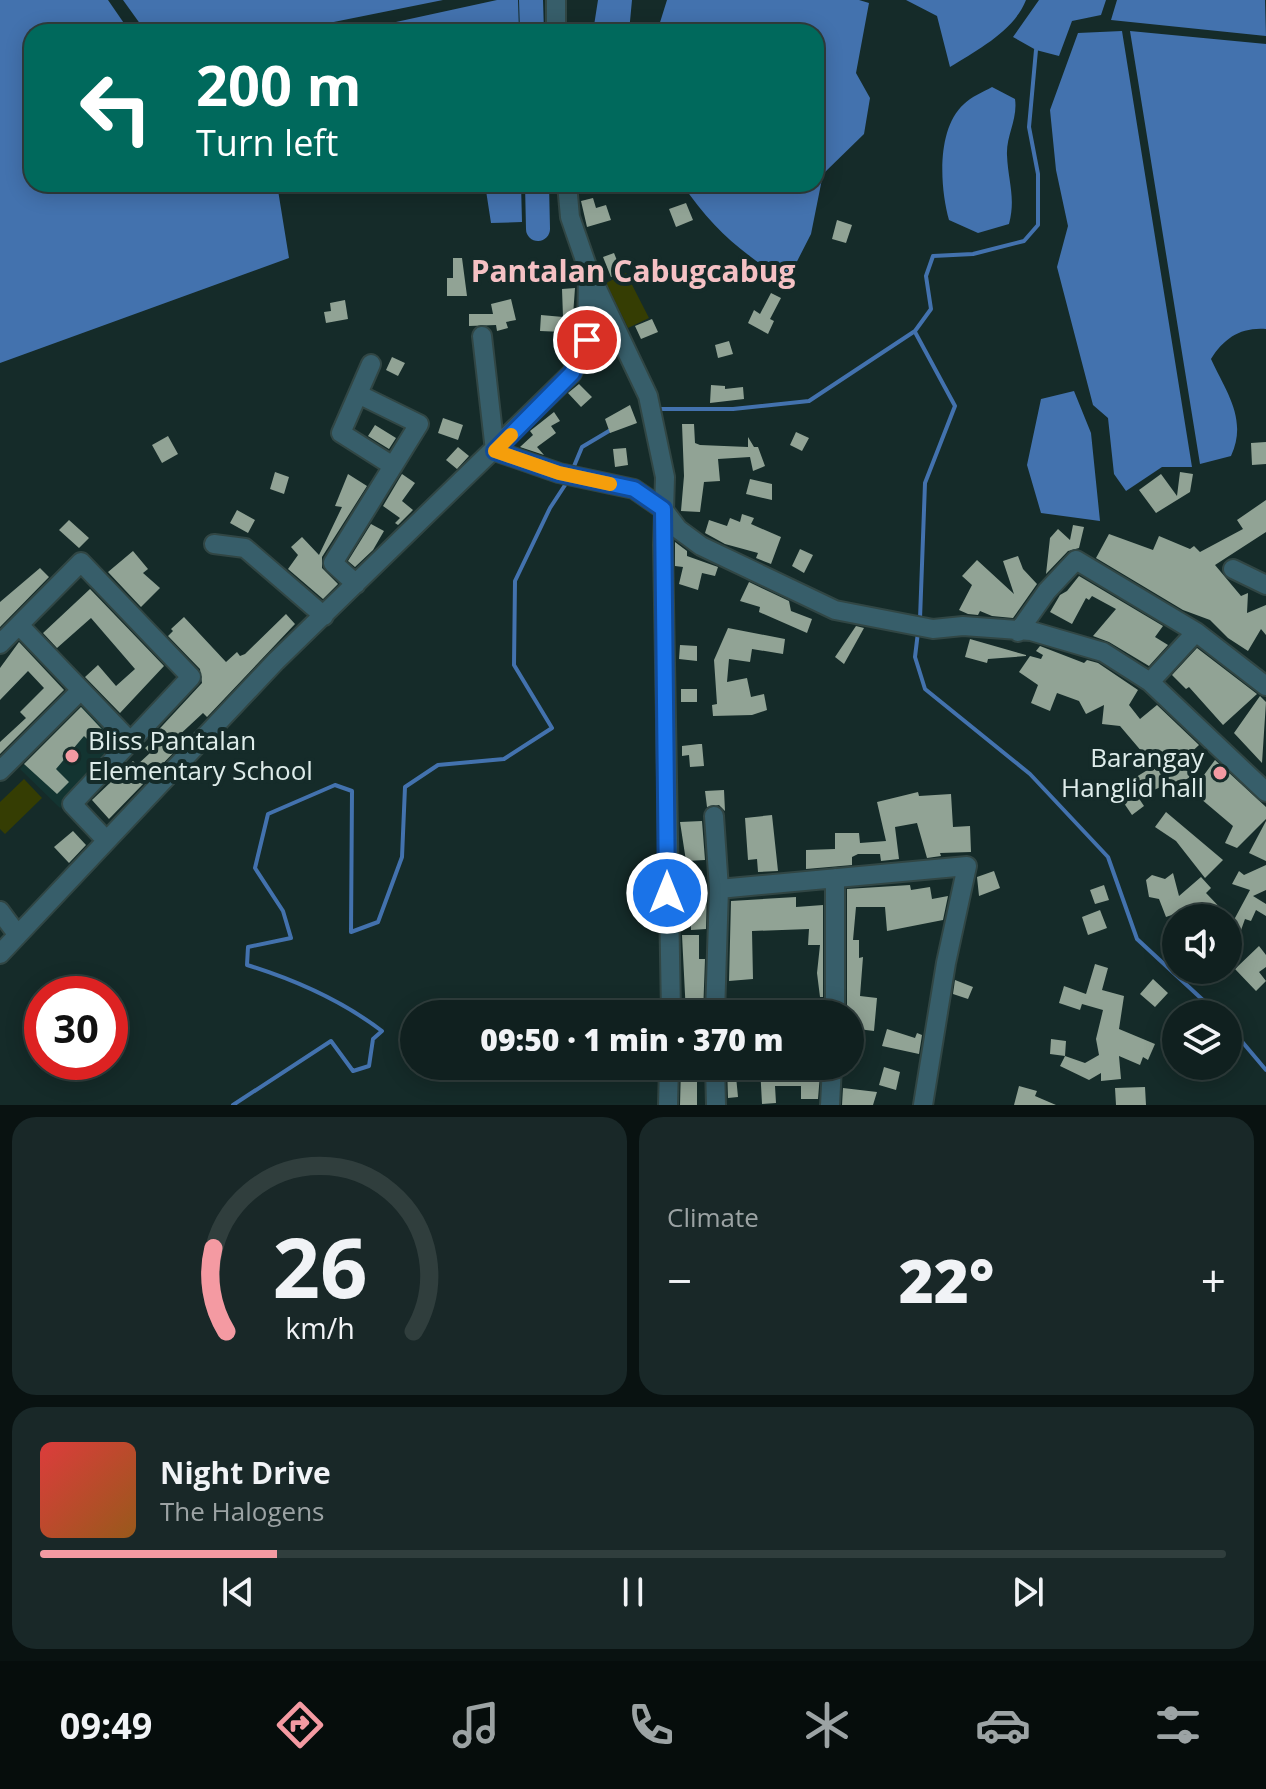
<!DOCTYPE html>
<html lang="en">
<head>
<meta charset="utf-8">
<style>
	:root { --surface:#10201f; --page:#192828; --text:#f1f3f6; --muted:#9ca3a4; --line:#303e3d; --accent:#f49aa2 }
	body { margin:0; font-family:"Open Sans",sans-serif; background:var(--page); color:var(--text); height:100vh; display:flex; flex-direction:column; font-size:30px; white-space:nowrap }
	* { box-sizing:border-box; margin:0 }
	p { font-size:26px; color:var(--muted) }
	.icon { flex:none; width:44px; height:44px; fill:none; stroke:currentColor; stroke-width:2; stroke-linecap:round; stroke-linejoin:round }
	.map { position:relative; height:1105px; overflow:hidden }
	.sheet { display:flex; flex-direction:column; gap:12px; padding:12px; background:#091211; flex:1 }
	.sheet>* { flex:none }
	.hud { position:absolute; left:24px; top:24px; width:800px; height:168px; border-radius:24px; box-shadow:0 4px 20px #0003,0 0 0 2px var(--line); background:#00695c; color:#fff; overflow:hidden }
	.buttons { position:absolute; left:1162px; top:904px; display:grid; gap:16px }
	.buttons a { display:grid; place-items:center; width:80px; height:80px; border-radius:50%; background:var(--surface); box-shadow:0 4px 20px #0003,0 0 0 2px var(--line); font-size:40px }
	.speed { position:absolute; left:24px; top:976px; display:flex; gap:16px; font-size:40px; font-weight:700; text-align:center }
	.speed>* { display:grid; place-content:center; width:104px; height:104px; border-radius:50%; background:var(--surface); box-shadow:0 4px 20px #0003,0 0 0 2px var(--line); line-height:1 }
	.speed .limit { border:12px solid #d22; background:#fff; color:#111 }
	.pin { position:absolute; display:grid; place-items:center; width:68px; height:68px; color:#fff; margin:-34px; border:4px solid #fff; border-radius:50%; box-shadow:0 2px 8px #0007 }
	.me { position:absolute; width:88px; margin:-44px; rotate:0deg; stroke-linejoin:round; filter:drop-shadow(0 0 6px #0008) }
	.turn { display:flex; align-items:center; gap:28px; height:168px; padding:0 40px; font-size:36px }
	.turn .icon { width:104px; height:104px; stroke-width:2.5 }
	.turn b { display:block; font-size:56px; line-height:68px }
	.big { font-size:60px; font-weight:800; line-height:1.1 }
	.sheet .card { flex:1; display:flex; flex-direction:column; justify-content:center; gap:12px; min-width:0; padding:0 28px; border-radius:24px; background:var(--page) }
	.sheet .dial { align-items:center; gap:0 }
	.dial svg { height:208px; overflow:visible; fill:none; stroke:var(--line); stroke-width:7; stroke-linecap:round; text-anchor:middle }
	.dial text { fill:var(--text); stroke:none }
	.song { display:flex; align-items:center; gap:24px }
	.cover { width:96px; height:96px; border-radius:12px; background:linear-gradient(135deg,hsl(0 70% 55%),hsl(30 70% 35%)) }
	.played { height:8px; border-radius:4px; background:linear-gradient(90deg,var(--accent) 20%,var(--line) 20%) }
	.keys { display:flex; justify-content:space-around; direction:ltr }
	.heat { display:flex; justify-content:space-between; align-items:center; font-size:44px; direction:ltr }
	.sheet .tiles { flex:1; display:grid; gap:12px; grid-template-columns:1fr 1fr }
	.card:last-child { grid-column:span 2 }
	.trip { position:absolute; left:400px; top:1000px; width:464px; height:80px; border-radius:40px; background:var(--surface); box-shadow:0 4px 20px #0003,0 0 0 2px var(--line); font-weight:800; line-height:80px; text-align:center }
	.tabs { display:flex; height:128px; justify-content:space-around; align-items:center; background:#060d0c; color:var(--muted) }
	.tabs .icon { width:56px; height:56px }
	.tabs .current { color:var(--accent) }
	.tabs b { font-size:36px; color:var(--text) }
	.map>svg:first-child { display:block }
	.built { fill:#133431 }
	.green { fill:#353d03 }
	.water { fill:#4372ae }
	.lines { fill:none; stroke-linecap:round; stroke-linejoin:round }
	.stream { stroke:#4372ae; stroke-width:4 }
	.river { stroke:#4372ae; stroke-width:24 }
	.building { fill:#91a395 }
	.minor-casing { stroke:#314644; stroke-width:22 }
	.minor { stroke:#375e6a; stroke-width:18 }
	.route-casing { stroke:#114b97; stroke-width:20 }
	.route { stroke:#1a73e8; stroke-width:14 }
	.slow { stroke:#f59e0b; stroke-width:14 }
	.poi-dot { fill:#f49aa2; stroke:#152b29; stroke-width:3 }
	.labels { text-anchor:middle; stroke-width:8; stroke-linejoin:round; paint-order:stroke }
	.poi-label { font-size:26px; fill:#deecea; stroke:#152b29; text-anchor:start }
	.quarter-label { font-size:30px; font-weight:bold; fill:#f5c1c4; stroke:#152b29 }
</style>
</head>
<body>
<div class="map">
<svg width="1266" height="1105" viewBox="0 0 1266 1105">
	<rect width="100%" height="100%" fill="#152b29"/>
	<!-- built -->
	<path class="built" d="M84 704 124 743 60 808 20 769Z"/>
	<!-- green -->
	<path class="green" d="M626 273 649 318 628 328 606 283Z
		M24 779 42 798 5 834 0 829V802Z"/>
	<!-- water -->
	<path class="water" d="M0 0H108L130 32H32V184H277L289 258 0 363Z
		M123 0H443L284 32H146Z
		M497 0H518L519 32H350Z
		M598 0H632L629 32H593Z
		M667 0H859L869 3 856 73 870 98 864 134 823 174 811 234 787 281C741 253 713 229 682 184H816V32H657Z
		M906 0H1026C1014 31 977 50 950 67L937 16Z
		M1039 0H1106L1101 15 1072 21 1059 56 1036 50 1013 37Z
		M1117 0H1265L1266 36 1111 20Z
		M1122 31 1192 467H1162L1126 491 1114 474 1108 418 1093 405 1057 267 1068 226 1056 170 1050 110 1078 33Z
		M1130 31 1266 44V329C1241 327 1224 338 1211 359 1226 392 1248 419 1231 456L1200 464Z
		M992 87 1015 99C1018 119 1006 136 1007 155 1008 181 1016 198 1009 224L978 233 949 220C940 188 936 129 964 104 971 97 983 92 992 87Z
		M485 184H521L522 222 491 223Z
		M1074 391 1091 433 1100 521 1041 513 1027 465 1041 399Z"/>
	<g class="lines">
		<!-- stream -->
		<path class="stream" d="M915 332 955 406 925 483 920 619
			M654 409H733L809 401 915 331 931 309 926 276 933 256 973 254 1024 241 1038 225V174L1029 127 1036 50
			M572 471 582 447 614 428
			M918 632 915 657 925 689 1030 774 1108 857 1137 939 1218 1014
			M1228 1025 1266 1070
			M233 1105 331 1041 353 1071 369 1066 373 1039 382 1031C341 1000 296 980 247 965L248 947 291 938 283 911 255 868 268 814 335 785 352 791 351 932 378 922 402 857 405 787 438 765 504 759 552 728 514 665 515 581 550 508 569 479"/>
		<!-- river -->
		<path class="river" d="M531 0 532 32
			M537 184 538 229"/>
	</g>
	<!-- building -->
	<path class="building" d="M593 198 596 208 606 205 611 220 587 227 581 201Z
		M686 203 693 220 676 227 669 209Z
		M837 220 852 225 846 243 832 239Z
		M614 253 622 273 611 277 603 257Z
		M453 258H462L467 296H447V278H453Z
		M575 288 571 343H565L564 332 540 331 541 315 563 317 562 289Z
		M771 293 781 298 770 319 774 321 768 334 748 323 754 310 760 314Z
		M511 299 516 320 506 322 508 328 497 331 496 325 469 326V314H493L491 304Z
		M345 300 348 319 326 323 324 312 331 311 330 303Z
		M652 319 658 332 641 339 635 326Z
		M729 341 733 354 718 358 715 345Z
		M392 357 405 363 398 376 386 370Z
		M579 384 592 397 581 407 568 393Z
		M711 385 725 386V389L743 387 744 399 710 403Z
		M630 405 637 423 610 433 605 419Z
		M554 412 560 421 551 426 556 433 537 447 544 455 520 447 533 435 530 431Z
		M443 418 463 425 458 440 438 433Z
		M682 424H694L695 443 700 445 748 447V437L754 447H758L765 466 753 471 750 457 718 459 720 481 704 482 700 512 681 511 684 476Z
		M375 425 396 438 389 449 368 436Z
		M796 432 809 438 802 451 790 445Z
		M168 436 178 454 162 463 152 445Z
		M1266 442V464L1252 465 1251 443Z
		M458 447 469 456 457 469 446 460Z
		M626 448 628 465 615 467 613 449Z
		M275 472 289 477 284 494 270 489Z
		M1180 472 1193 474 1190 492 1156 513 1139 490 1161 474 1177 496Z
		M348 474 367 486 322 557V568L338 584 323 599 288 569 298 555 291 547 302 537 319 555 342 507 335 506Z
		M402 474 415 483 402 501 413 510 398 525 395 523 400 518 383 506Z
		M750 479 772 484V500L746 494Z
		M1266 500V532L1215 565 1241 596 1248 593 1247 613 1266 605V635L1261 629 1248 651 1228 638 1210 620 1183 610 1096 558 1109 534 1153 550 1159 536 1190 549 1194 546 1200 552 1243 529 1237 520Z
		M237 510 255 520 248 533 230 523Z
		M742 514 754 518 751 524 781 537 771 564 756 558 758 553 725 544 705 533 709 520 727 526 730 518 740 522Z
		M69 520 89 538 79 548 59 530Z
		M371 524 384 531 373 550 355 567 348 561Z
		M1073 525 1084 527 1079 548 1068 551 1046 574 1050 538 1058 529 1070 540Z
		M675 542 687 551V556L718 567 715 576 702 573 698 590 679 584 683 567 675 566Z
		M800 549 813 555 804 573 792 566Z
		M133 551 148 569 143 573 160 588 141 607 108 572Z
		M1018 556 1023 569 1037 584 1013 618 992 616 980 611 978 615 968 614 959 610 972 585 962 576 977 560 1014 594 1003 561Z
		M40 568 49 577 0 627V602Z
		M1079 576 1163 626 1155 637 1168 645 1149 666 1109 642 1093 636 1116 609 1092 596 1089 600 1086 598 1072 624 1050 612 1060 595 1067 591Z
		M749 582 789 601 791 611 812 619 807 633 759 612 760 607 740 601Z
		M90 589 164 666 120 713 85 677 98 665 116 686 135 669 91 618 57 648 43 633Z
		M286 614 295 624 207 717 203 713 175 739 181 745 109 819 92 800 133 761 137 765 150 753 145 748 152 742 150 739 202 683 200 669 168 636 173 631 171 629 184 617 226 662 237 652 240 656 245 654Z
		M856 626 864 628 844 664 835 657Z
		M728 628 785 639 783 654 752 649 750 662 729 659 727 682 747 678 751 697 764 694 767 710 752 715 713 716 712 705 717 704 714 660Z
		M970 639 1026 655V656L988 659 987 663 965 657Z
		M19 642 64 690 0 754V742L26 718 20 712 44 688 28 671 0 700V668Z
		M680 645 697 646V661L679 659Z
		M1040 646 1084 663 1087 660 1098 663 1138 690 1129 705 1140 719 1157 705 1199 745 1184 759 1201 779 1215 760 1266 807V819L1237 848 1225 843 1233 826 1194 793 1187 799 1180 792 1193 775 1176 786 1172 782 1138 797 1144 806 1132 815 1115 790 1154 766 1120 726 1102 724 1104 705 1086 714 1079 701 1057 693 1050 711 1031 703 1038 685 1019 672 1030 656 1041 659 1043 655 1036 651Z
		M1197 648 1257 694 1223 725 1189 687 1186 689 1172 675Z
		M681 689H697V702H681Z
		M1260 696 1266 702 1262 763 1234 733Z
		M81 707 113 741 101 752 84 736 56 769 69 782 57 794 24 764Z
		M699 744H702L704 766 690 767 689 755 682 756V746Z
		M724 790 725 811 719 805 707 807 705 791Z
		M918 792 919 796 951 794 953 827 970 826 971 852 940 853 941 856 927 858 917 823 895 827 899 859 881 861 880 854H858L852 857V865L806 869V850L835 849V833H859L860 843 886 841 877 802Z
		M1166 812 1223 860 1205 878 1176 841 1155 827Z
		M772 815 778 871 758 872 757 859 748 860 745 818Z
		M702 821 705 860 686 861 680 822Z
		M1266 821V861L1249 853Z
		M73 831 86 845 69 863 54 847Z
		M1266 865V890L1253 896 1266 904V916L1256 910 1251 921 1245 919 1240 933 1228 931 1250 890 1232 884 1239 871 1244 875Z
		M994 871 1000 888 979 896 977 877Z
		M1173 873 1179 896 1201 877 1211 888 1206 893 1230 918H1206L1194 907 1166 917 1159 899 1149 897 1146 880 1152 875 1165 879Z
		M910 885 911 890 930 887 932 899 948 896 943 920 887 931 885 907H856L853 940H859V958L863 957 860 996 877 998 874 1031 858 1029 859 1021H850L847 1014V889Z
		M1104 885 1109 900 1095 904 1090 890Z
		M707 886 706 929 691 930 690 904 684 905V887Z
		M796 897V907L823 905V997H820L817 973 820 945H808L809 929 752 931 753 979 729 981 731 901Z
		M1100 910 1107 928 1088 935 1082 917Z
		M682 935H699V959H705L703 1014H686Z
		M1259 946 1266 955V967L1259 972 1266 981 1256 991 1235 969Z
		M1095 964 1108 968 1102 990 1124 996 1119 1029 1155 1044 1148 1060 1143 1057 1140 1065 1119 1056 1121 1079 1101 1081V1073L1089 1080 1060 1066 1065 1056 1085 1063 1099 1055 1096 1039 1103 1010 1082 1004 1080 1010 1059 1003 1064 986 1086 994Z
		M1153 979 1168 993 1155 1007 1140 994Z
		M955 980 973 987 968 999 953 994Z
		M887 1029 915 1038 917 1033 922 1035 919 1054 882 1046Z
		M1051 1039 1066 1041 1065 1056 1050 1054Z
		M681 1066H703V1080H697V1105H680Z
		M727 1066H735L738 1097 728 1098Z
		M760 1066 796 1069V1074H820L818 1099H801V1086H775L776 1103 762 1104Z
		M884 1067 900 1072 896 1090 879 1085Z
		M1019 1086 1037 1091 1035 1096 1056 1105H1014Z
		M1145 1087 1146 1105H1116L1115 1088Z
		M843 1088 877 1092 873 1105H842Z"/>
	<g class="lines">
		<defs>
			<path id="minor" d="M556 0V32
				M591 276 648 396 665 477 663 545 671 1014
				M482 336 495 451
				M371 364 341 433 393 466
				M495 451 559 473 634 489 663 509 678 529 701 546 835 610 933 629 963 626 1031 631 1103 652 1150 682 1266 792
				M214 544 245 548 324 616
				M1233 569 1266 585
				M356 584 333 563 419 424 358 394
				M19 625 129 740
				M1018 632 1047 591 1076 560 1196 632 1266 686
				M0 644 81 562 191 677 72 804 106 840
				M1150 682 1196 632
				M0 771 81 690
				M714 816 719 889 715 1014
				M719 889 967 866 946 963 923 1105
				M0 911 17 934
				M0 954 276 661 572 373 587 340 588 269 570 217 567 184
				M835 1014V878
				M715 1066 716 1105
				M668 1105 669 1066
				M830 1105 832 1066"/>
		</defs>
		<!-- minor casing -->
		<use href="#minor" class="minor-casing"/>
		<!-- minor -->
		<use href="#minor" class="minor"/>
	</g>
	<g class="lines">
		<defs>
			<path id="route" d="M587 340 572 373 495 451 559 473 634 489 663 509 667 893"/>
		</defs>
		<!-- route casing -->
		<use href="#route" class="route-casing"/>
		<!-- route -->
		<use href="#route" class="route"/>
		<!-- slow -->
		<path class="slow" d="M511 435 495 451 559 473 610 484"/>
	</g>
	<!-- markers -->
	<g class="poi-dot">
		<circle cx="72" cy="756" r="8"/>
		<circle cx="1220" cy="773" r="8"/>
	</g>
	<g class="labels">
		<!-- poi labels -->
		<g class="poi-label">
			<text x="88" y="750">Bliss Pantalan<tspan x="88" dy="30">Elementary School</tspan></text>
			<text x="1204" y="767" text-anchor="end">Barangay<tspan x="1204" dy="30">Hanglid hall</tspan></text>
		</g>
		<!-- quarter labels -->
		<g class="quarter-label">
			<text x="633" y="282">Pantalan Cabugcabug</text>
		</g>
	</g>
</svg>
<div class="buttons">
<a><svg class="icon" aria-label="sound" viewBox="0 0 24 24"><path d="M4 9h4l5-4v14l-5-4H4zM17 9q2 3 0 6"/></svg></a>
<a><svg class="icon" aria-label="layers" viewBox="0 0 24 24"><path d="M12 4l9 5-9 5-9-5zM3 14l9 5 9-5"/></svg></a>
</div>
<div class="speed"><div class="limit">30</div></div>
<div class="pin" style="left:587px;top:340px;background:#d93025"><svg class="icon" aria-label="arrive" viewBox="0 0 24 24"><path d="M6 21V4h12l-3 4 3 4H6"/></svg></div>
<svg class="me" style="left:667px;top:893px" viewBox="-20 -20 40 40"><circle r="17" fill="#1a73e8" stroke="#fff" stroke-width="3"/><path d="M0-11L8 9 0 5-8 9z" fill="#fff"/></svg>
<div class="trip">09:50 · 1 min · 370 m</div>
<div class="hud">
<div class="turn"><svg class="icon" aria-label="left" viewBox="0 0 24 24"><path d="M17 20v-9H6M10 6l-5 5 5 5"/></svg><div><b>200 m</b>Turn left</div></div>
</div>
</div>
<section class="sheet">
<div class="tiles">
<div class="card dial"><svg viewBox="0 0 100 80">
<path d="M14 69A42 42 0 1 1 86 69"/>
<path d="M14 69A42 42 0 0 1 9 37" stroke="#f49aa2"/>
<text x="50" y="56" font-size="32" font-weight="700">26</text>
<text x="50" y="72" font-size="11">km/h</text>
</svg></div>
<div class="card"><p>Climate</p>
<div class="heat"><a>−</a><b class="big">22°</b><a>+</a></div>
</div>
<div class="card">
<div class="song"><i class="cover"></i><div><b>Night Drive</b><p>The Halogens</p></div></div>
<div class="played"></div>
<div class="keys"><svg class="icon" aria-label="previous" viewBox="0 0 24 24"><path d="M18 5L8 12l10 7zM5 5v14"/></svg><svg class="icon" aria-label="pause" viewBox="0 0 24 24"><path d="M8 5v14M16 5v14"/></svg><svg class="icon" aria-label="next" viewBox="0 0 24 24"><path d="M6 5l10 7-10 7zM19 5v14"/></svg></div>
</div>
</div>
</section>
<nav class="tabs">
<b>09:49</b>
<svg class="icon current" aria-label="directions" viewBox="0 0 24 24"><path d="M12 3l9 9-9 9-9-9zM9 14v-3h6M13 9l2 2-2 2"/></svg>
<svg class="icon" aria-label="music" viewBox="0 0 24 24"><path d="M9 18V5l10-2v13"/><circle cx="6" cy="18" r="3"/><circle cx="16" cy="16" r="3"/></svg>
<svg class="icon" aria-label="phone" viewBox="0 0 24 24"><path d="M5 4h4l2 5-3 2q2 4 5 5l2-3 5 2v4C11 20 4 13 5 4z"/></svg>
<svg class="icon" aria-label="climate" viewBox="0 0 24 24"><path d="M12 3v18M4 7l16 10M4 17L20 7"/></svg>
<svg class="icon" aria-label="car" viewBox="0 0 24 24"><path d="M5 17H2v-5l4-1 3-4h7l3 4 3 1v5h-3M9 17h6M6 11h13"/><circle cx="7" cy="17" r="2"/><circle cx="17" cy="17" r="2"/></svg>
<svg class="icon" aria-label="filters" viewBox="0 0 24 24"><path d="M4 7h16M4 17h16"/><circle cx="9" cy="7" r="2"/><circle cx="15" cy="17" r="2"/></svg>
</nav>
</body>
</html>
